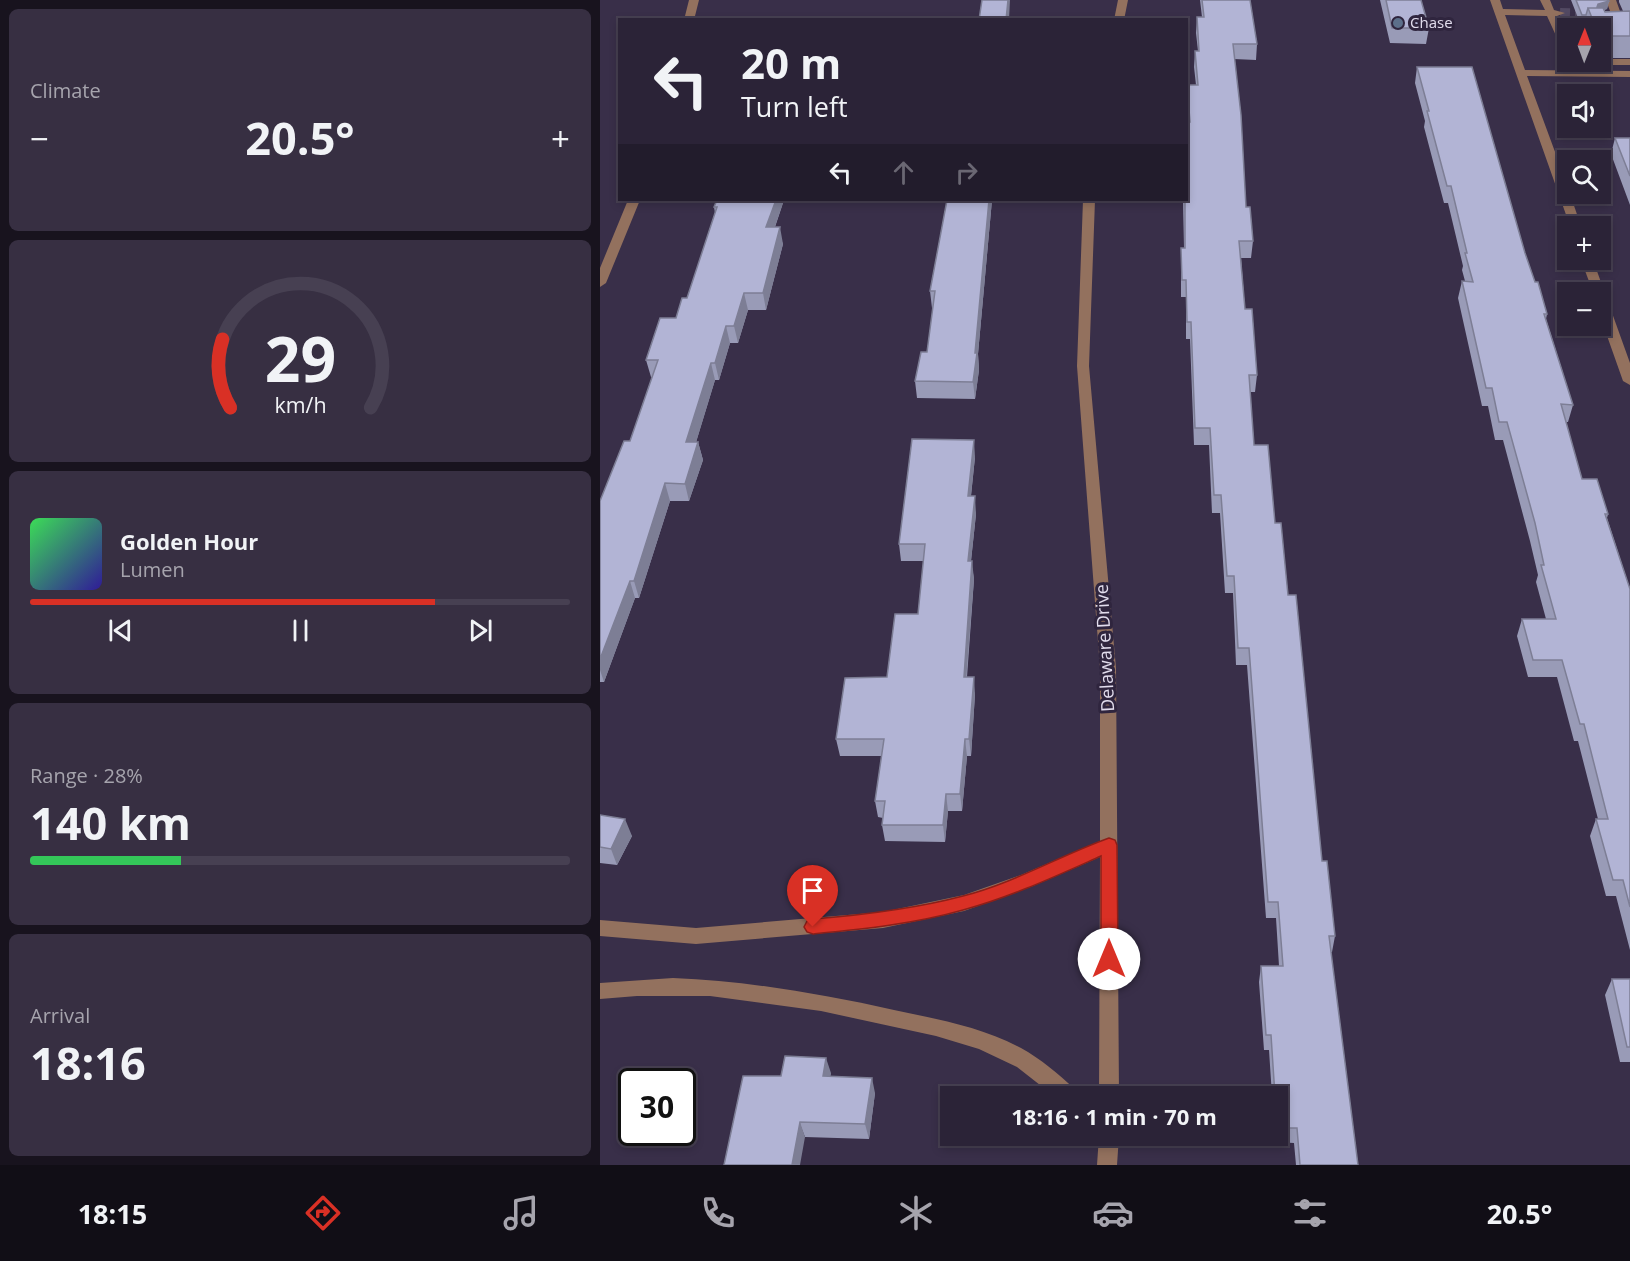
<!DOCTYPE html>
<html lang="en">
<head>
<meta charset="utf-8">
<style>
	:root { --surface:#2b2337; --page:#372f42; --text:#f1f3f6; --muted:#a6a4ad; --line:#474052; --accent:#d93025 }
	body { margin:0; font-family:"Open Sans",sans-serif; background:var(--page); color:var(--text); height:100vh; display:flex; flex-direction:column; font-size:22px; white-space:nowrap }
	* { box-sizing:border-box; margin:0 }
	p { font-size:20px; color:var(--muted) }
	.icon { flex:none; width:33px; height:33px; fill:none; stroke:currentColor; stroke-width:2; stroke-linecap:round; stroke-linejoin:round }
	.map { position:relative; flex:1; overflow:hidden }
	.side { display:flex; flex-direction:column; gap:9px; padding:9px; background:#18131e; width:600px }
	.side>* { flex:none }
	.hud { position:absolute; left:18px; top:18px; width:570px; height:183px; border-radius:0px; box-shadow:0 3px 9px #0003,0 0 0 2px var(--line); background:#2b2337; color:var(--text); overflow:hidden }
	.needle { width:39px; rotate:1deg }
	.controls { position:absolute; left:957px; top:18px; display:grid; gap:12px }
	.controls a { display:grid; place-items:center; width:54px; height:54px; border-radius:0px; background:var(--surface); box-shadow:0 3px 9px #0003,0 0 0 2px var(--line); font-size:30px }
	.speed { position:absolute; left:18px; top:1068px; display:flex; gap:12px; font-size:30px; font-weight:700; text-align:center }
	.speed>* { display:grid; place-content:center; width:78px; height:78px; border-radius:50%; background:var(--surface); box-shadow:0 3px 9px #0003,0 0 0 2px var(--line); line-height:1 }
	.speed .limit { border:3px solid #111; border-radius:9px; background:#fff; color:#111 }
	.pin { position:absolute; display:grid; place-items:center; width:51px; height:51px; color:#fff; margin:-62px -26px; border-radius:50% 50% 50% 0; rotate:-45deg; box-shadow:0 0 6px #0007 }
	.pin .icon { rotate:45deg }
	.me { position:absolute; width:66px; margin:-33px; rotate:0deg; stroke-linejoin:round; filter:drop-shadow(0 0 4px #0008) }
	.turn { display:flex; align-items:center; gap:21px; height:126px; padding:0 24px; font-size:27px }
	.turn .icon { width:78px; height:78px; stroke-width:2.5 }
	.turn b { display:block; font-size:42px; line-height:51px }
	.lanes { display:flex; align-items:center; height:57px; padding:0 24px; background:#0003; justify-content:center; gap:30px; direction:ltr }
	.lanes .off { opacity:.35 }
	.big { font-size:45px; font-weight:700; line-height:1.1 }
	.side .card { flex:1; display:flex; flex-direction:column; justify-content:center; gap:9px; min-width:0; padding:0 21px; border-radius:9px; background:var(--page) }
	.side .dial { align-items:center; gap:0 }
	.dial svg { height:156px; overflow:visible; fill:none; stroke:var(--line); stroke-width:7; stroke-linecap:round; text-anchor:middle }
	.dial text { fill:var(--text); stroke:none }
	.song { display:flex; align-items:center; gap:18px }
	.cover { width:72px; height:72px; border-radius:9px; background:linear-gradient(135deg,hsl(130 70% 55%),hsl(250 70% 35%)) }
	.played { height:6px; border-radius:3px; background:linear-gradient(90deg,var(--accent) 75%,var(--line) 75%) }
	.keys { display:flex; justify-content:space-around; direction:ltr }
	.heat { display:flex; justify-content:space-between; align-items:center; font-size:33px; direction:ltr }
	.charge { height:9px; border-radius:4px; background:linear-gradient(90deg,#34c759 28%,var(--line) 0) }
	.trip { position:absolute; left:340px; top:1086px; width:348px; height:60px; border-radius:0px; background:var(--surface); box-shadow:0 3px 9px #0003,0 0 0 2px var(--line); font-weight:700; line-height:60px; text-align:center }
	.tabs { display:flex; height:96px; justify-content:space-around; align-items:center; background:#110e16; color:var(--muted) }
	.tabs .icon { width:42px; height:42px }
	.tabs .selected { color:var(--accent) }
	.tabs b { font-size:27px; color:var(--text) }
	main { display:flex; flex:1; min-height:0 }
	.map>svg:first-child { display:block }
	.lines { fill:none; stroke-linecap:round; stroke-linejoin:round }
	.minor-tunnel { stroke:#524962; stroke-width:10; stroke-dasharray:10 5; stroke-linecap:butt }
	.minor { fill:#93715e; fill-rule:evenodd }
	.wall { fill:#999bb7 }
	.shaded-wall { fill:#7d7e95 }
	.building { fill:#b2b4d5; stroke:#7d7e95; stroke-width:1.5 }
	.route { fill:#d93025; stroke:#8d1f18; stroke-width:1.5 }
	.service-dot { fill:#5c6f8a; stroke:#2f253e; stroke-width:2 }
	.labels { text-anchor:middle; stroke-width:6; stroke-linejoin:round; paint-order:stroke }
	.far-poi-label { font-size:15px; fill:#e2dded; stroke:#2f253e; text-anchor:start }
	.street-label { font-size:18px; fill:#e2dded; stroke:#2f253e }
</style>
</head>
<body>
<main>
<section class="side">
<div class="card"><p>Climate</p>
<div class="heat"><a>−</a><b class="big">20.5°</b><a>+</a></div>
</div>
<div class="card dial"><svg viewBox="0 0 100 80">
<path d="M14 69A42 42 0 1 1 86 69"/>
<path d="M14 69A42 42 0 0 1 10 34" stroke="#d93025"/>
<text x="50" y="56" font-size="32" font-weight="700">29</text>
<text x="50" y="72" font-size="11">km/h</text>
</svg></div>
<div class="card">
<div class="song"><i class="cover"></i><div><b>Golden Hour</b><p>Lumen</p></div></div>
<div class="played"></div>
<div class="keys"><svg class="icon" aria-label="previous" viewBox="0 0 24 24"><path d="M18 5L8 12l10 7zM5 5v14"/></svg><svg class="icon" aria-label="pause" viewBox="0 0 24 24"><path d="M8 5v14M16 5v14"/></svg><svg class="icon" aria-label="next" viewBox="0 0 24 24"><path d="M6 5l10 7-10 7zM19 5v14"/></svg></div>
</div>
<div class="card"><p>Range · 28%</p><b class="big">140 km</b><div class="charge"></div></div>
<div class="card"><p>Arrival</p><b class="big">18:16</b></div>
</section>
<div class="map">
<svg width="1030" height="1165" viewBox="0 0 1030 1165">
	<rect width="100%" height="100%" fill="#392f49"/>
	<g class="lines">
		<!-- minor-tunnel -->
		<path class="minor-tunnel" d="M960 13 996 14"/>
		<!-- minor -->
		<path class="minor" d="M89 0H99L94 20H84Z
			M518 0H528L524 20H514Z
			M890 0H900L903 9 945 10 940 0H950L954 10 965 13 957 16 961 25H998L1003 28 1000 30V28H968V31H964L968 39V54L963 51 947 16 905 15 925 70 1030 71V77L927 76 968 187V194H970L981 226H970Z
			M1006 0H1016L1021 14 1019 16H999V12L1010 11Z
			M1000 59H1030V65H972L967 62H1000Z
			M28 200H40L6 283 0 287V268Z
			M483 200H495L489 366 516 668 519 1096H499L500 857 433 886 364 911 283 928 96 944 0 936V920L96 928 283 912 364 895 421 875 500 841V668L477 366Z
			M981 260H993L1030 363V385L1023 381 1000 316V292H993Z
			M73 978C149 981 221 994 294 1010 337 1019 382 1027 421 1048 441 1059 458 1074 475 1089L478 1096H454L417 1067 379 1049 336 1036 221 1011 110 996H37L0 999V983Z
			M499 1136H519L517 1165H497Z"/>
	</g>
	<!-- wall -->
	<path class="wall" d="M600 0H650L657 44 656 60 634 59 646 207 653 241 651 258H641L645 309 657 375 655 392H650L654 445 675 523 688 595 722 861 735 936 732 952H731L758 1165H696L694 1143 675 1142V1136H678V1096H672L669 1050H664L659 982 661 966H679L676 918H666L647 665H636L633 593H625L620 513H612L609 445H594L590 339H586V297H581V248H584L583 200H586V122H588L587 101V85H596L594 67 595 51H598L596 33 597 17H602Z
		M780 0H821L829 28 826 44 790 43Z
		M971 0H1008L1009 1 1007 9 1004 10 1005 11 1013 12 1023 11 1019 2V0H1030V58H1000V28H983L984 23H980Z
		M817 67 925 253 935 282 947 314 946 319 973 405 968 422H966L982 479 1008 514 1007 518 1030 589V950L1016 896H1006L990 836 996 819H998L978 741H974L957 677H928L917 636 922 619H946L936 582 938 575 930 541 903 440H895L888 406H882L858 298 862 281H865L862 270 863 266 848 203H844L824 127 825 121 815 83Z
		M1015 138H1030V205L1011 154Z
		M184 200 175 227 183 244 166 310H148L138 343H130L119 380H115L96 442H98L103 460 89 501H70L39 598H35L4 682H0V501L30 441 52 377H51L46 360 76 318 87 298 115 213 114 207Z
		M347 200H392L378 354 379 370 375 399 317 398 315 381 327 352 333 308H332L330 291Z
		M375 457 371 496 376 514 371 561 374 579 367 677 375 694 371 756H367L362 811H348L345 842 285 841 282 825 283 818 278 817 275 801 282 756H240L236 739 287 677 318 614 324 561H301L299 544Z
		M0 815 32 836 17 865 0 863Z
		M1012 979H1030V1062H1020L1005 995Z
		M231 1073 230 1076 275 1093 269 1139 205 1137 181 1076Z"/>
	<!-- shaded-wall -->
	<path class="shaded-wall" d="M408 0H410L409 20H406Z
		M1009 1 1007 9 996 12 997 7 998 4Z
		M176 200H184L169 244 166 227Z
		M389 200H392L378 354 379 370 375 399 373 382 375 353Z
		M180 227 183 244 166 310 163 293Z
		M144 293 148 310 138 343 134 326Z
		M126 326 130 343 119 380 115 363Z
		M111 363 115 380 91 459 86 442Z
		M374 440 375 457 369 514 368 496Z
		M98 442 103 460 89 501 85 484Z
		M65 483 70 501 39 598 34 581Z
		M375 496 376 514 369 579 368 561Z
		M372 561 374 579 365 694 364 677Z
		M30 581 35 598 4 682 0 670V659Z
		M374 677 375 694 371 756 369 739Z
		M365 739 367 756 362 811 360 794Z
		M346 794 348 811 345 842 343 825Z
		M25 819 32 836 17 865 11 849Z
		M226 1058 231 1073 228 1091 223 1076Z
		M272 1078 275 1093 269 1139 265 1124Z
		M200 1122 205 1137 200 1165H192Z"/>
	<!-- building -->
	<path class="building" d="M382 0H408L406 20H379Z
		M602 0H650L657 44H633L641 115 646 207H650L653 241H639L645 309H652L657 375H649L654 445H668L675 523H681L688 595H696L722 861H727L735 936H729L758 1165H700L697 1128H678V1096H675L671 1035H666L661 966H683L678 902H668L649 648H638L634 576H627L621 495H614L610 428H595L591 322H587L586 280H582L581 248H585V200H586V122H590L587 85H598L595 51H599L597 17H604Z
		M786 0H821L829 28H792Z
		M976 0H1008L1009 1 998 4 997 7 999 8H988L986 15H982Z
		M988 8H1003L1005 12 1030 11V36H1000V28H996Z
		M817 67H872L925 253 935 282H938L947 314H944L973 405 961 404 982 479H997L1008 514H1005L1030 589V907L1023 880H1013L996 819H1008L984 724H980L962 660H933L922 619H956L941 565H944L935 523 907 422H899L892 388H886L862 281 873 282 865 253H867L851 186H847L827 111H829Z
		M1015 138H1030V176Z
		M117 200H176L166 227H180L163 293H144L134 326H126L115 363H111L86 442H98L85 484 65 483 34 581H30L0 659V501L24 441H30L58 360H46L60 318H76L82 298H87L117 207H114Z
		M347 200H389L375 353H377L373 382 315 381 321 352H327L335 291H330Z
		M312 439 374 440 368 496H375L368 561H372L364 677H374L369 739H365L360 794H346L343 825H282L285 801H275L284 739H236L245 678 287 677 295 614H318L325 544H299Z
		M0 815 25 819 11 849 0 847Z
		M1012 979H1030V1047H1027Z
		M185 1056 226 1058 223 1076 272 1078 265 1124 200 1122 192 1165H124L143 1076H181Z"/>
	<!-- route -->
	<path class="route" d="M509 838 515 840 517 845 518 959 515 965 509 967 503 965 501 959V856C456 876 411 897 363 910 314 924 263 929 213 934L207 932 204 927 207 921 213 919C263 915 314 909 363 896 414 883 459 856 509 838Z"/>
	<!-- markers -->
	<circle class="service-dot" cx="798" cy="23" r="6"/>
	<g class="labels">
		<!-- far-poi labels -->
		<g class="far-poi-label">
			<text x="810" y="28">Chase</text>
		</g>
		<!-- street labels -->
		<g class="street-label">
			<text transform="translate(505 648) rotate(-93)" y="6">Delaware Drive</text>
		</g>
	</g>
</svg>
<div class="controls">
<a><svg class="needle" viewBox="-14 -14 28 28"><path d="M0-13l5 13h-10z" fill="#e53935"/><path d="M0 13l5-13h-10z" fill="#a6a4ad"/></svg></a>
<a><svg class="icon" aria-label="sound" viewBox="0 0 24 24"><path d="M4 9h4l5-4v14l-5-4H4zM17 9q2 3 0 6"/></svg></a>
<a><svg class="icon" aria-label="search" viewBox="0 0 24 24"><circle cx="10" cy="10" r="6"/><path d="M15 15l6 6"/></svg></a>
<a>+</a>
<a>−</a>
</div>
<div class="speed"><div class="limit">30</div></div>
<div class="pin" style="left:213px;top:927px;background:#d93025"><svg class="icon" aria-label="arrive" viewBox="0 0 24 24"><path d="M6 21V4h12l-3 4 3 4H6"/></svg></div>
<svg class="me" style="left:509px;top:959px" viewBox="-20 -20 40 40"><circle r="19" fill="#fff"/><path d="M0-13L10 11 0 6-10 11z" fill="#d93025"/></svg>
<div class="trip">18:16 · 1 min · 70 m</div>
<div class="hud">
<div class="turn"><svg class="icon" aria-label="left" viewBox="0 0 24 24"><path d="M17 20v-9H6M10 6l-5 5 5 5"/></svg><div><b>20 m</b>Turn left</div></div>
<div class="lanes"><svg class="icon" aria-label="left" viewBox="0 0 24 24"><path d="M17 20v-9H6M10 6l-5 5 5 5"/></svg><svg class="icon off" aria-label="ahead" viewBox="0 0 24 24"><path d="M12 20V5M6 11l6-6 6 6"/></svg><svg class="icon off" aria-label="right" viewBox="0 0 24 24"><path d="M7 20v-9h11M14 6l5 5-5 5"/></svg></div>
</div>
</div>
</main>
<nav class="tabs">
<b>18:15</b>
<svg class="icon selected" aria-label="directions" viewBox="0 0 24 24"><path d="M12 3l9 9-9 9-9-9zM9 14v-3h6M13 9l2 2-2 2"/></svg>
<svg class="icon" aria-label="music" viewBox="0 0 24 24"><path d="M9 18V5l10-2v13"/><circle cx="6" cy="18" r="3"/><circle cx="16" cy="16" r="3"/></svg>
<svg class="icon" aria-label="phone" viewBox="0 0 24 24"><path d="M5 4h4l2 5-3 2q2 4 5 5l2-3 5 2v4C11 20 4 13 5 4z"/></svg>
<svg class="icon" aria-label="climate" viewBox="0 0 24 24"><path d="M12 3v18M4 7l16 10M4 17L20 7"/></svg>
<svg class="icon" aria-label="car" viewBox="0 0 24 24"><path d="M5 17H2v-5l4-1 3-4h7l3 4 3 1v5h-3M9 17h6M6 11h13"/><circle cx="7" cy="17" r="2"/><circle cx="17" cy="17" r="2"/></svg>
<svg class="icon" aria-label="filters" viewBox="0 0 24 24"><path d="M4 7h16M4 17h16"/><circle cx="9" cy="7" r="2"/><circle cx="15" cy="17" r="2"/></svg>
<b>20.5°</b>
</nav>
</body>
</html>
